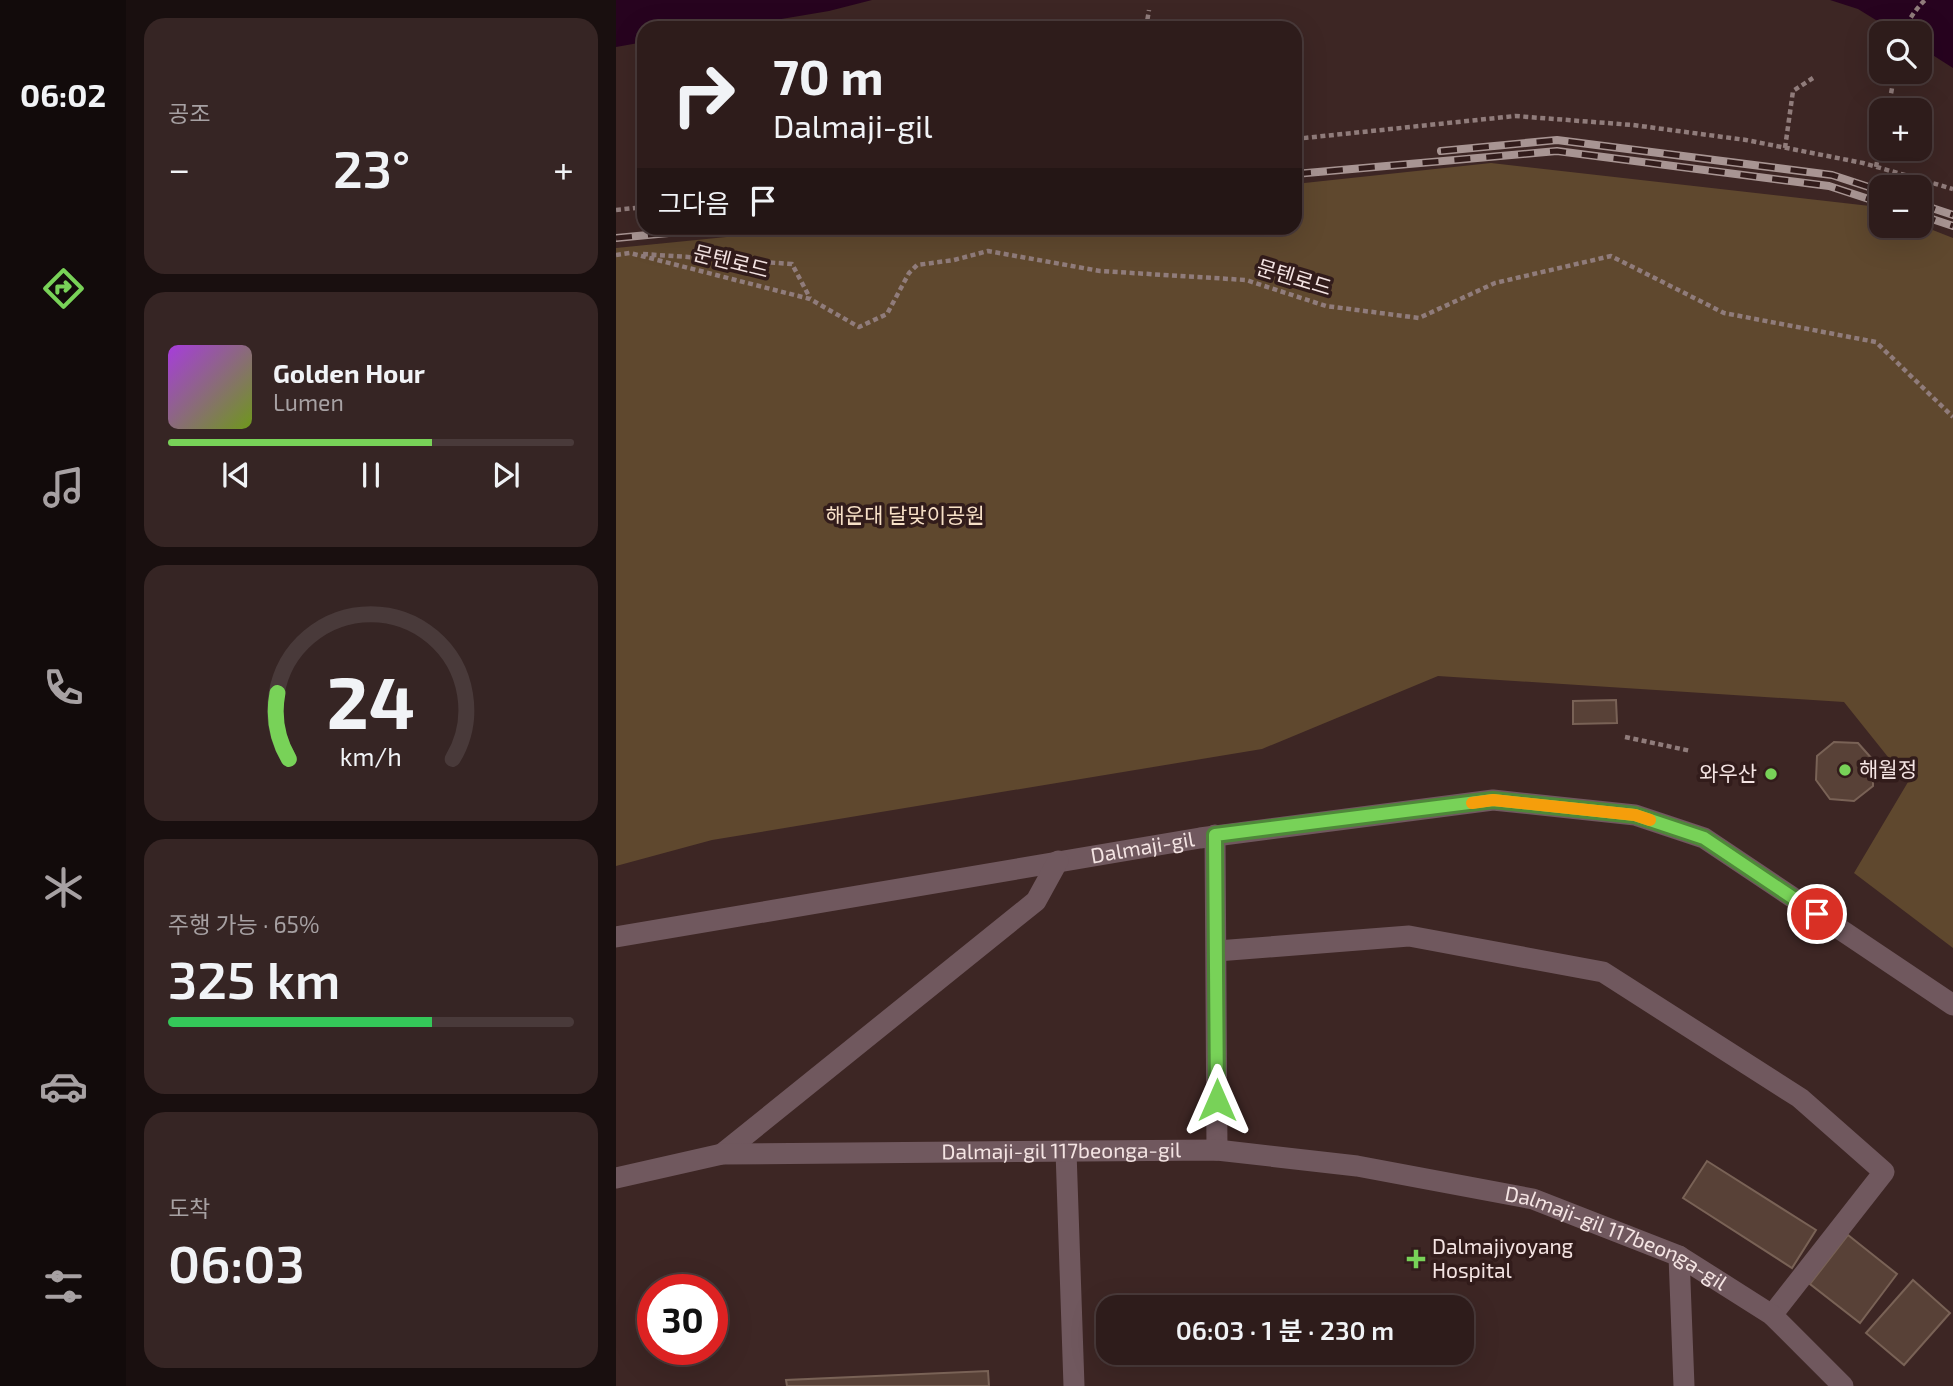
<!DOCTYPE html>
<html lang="ko">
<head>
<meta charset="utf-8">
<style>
	:root { --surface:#2e1c1b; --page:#362524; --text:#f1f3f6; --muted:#a7a1a3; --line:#493a3a; --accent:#78d258 }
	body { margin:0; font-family:"Exo 2","Noto Sans KR",sans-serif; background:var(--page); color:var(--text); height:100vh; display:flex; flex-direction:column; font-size:26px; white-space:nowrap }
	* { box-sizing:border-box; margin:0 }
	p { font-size:23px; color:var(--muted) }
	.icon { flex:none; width:38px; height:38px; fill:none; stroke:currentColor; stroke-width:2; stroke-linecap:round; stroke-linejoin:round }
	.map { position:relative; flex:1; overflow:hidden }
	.side { display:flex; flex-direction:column; gap:18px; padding:18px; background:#190f0f; width:490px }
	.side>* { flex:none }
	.guide { position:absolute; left:21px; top:21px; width:665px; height:214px; border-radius:21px; box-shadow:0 7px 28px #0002,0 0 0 2px var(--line); background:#2e1c1b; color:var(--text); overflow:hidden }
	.fabs { position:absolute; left:1253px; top:21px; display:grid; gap:14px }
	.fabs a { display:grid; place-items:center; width:63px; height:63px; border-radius:14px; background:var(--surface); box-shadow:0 7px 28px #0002,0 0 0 2px var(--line); font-size:35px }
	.speed { position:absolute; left:21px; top:1274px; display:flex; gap:14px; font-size:35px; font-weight:700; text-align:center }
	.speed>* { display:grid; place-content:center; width:91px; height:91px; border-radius:50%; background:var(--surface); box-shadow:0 7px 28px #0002,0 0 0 2px var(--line); line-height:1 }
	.speed .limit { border:10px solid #d22; background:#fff; color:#111 }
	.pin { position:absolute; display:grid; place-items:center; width:60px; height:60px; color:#fff; margin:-30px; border:4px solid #fff; border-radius:50%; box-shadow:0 2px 7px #0007 }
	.me { position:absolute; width:77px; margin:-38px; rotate:0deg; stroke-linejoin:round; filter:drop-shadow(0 0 5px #0008) }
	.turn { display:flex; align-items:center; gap:24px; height:147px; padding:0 21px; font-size:32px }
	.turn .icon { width:91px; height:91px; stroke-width:2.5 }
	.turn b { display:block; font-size:49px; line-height:60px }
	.then { display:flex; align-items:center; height:66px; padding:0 21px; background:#0003; gap:14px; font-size:26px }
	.big { font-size:52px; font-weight:600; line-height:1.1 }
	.side .widget { flex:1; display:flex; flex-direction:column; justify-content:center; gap:10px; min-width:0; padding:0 24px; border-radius:21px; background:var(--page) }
	.side .dial { align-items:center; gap:0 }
	.dial svg { height:182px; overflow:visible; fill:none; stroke:var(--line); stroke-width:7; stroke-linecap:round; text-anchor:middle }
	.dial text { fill:var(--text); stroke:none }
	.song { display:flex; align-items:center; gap:21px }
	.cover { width:84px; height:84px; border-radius:10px; background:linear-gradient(135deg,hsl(280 70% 55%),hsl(80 70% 35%)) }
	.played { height:7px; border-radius:4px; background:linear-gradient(90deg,var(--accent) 65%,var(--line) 65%) }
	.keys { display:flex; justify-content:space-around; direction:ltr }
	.heat { display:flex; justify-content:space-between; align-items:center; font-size:38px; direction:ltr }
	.charge { height:10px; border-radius:5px; background:linear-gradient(90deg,#34c759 65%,var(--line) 0) }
	.trip { position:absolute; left:480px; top:1295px; width:378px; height:70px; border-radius:21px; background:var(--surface); box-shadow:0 7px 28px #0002,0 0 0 2px var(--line); font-weight:600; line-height:70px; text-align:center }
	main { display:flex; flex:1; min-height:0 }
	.menu { display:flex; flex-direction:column; width:126px; justify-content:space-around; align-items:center; background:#120b0b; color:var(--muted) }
	.menu .icon { width:49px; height:49px }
	.menu .selected { color:var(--accent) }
	.menu b { font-size:32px; color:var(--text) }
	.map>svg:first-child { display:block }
	.green { fill:#5f482e }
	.water { fill:#27031f }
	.building { fill:#584137; stroke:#796256; stroke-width:2 }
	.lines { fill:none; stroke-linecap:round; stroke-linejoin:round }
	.path { stroke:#907c7b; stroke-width:4.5; stroke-dasharray:5 3.5; stroke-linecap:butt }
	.minor { stroke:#70585e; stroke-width:21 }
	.rail-casing { stroke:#a89593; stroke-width:8 }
	.rail { stroke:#321c1b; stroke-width:5; stroke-dasharray:16; stroke-linecap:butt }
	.route-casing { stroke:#4e8839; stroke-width:18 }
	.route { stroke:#78d258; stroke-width:12 }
	.slow { stroke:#f59e0b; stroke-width:12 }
	.poi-dot { fill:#78d258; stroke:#321c1b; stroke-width:2.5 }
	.labels { text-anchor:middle; stroke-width:7; stroke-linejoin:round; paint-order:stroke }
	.street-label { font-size:21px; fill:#f4e4e3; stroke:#321c1b }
	.park-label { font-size:21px; fill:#f7e0c7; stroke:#321c1b }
	.poi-label { font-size:21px; fill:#f4e4e3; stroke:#321c1b; text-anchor:start }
</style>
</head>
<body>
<main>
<nav class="menu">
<b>06:02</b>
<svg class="icon selected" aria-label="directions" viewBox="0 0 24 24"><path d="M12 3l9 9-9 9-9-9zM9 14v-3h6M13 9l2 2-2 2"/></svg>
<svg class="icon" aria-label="music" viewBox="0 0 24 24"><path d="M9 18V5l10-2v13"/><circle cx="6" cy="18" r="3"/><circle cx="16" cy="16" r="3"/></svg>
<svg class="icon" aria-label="phone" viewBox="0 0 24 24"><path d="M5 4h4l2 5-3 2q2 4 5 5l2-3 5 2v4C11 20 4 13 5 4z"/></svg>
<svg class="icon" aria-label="climate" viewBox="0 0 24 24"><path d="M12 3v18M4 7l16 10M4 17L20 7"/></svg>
<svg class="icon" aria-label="car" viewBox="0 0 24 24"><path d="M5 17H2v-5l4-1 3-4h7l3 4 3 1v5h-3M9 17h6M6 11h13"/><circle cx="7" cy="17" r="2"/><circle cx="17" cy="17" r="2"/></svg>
<svg class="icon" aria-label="filters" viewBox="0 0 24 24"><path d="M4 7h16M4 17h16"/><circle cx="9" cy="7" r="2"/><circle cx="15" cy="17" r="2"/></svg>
</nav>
<section class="side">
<div class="widget"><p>공조</p>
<div class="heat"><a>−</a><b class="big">23°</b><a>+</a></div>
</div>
<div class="widget">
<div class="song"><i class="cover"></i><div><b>Golden Hour</b><p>Lumen</p></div></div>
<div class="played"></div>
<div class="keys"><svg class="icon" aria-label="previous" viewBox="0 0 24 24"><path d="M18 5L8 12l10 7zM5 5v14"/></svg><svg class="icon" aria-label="pause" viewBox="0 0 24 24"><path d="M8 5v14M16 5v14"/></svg><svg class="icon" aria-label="next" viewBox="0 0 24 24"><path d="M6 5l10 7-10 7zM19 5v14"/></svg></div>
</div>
<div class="widget dial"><svg viewBox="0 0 100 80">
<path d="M14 69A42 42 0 1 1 86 69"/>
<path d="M14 69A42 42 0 0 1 9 40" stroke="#78d258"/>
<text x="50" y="56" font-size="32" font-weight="700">24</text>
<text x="50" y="72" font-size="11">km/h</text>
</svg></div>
<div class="widget"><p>주행 가능 · 65%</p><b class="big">325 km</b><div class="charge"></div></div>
<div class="widget"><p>도착</p><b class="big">06:03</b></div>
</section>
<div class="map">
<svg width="1337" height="1386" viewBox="0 0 1337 1386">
	<rect width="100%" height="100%" fill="#3d2624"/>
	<!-- green -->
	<path class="green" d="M875 163 1254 206 1265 210V226L1304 225 1337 238V948L1238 873 1292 782 1228 702 822 676 646 749 96 840 0 866V248L201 228H679V184Z"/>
	<!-- water -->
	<path class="water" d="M0 0H256L213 11 111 28H28V42L0 47Z
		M1214 0H1337V68L1304 47V33H1281L1242 9Z"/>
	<!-- building -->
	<path class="building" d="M1000 700 1001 723 957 724V701Z
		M1218 742 1242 743 1257 760V786L1238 801 1214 799 1200 780 1201 756Z
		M1091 1161 1200 1230 1176 1268 1067 1198Z
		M1232 1235 1281 1274 1244 1323 1194 1284Z
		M1297 1280 1334 1313 1288 1365 1250 1333Z
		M372 1371 373 1386H171L170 1380Z"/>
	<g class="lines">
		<!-- path -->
		<path class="path" d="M530 28 533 10
			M1288 33C1292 20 1299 10 1309 0
			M1272 110 1279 72
			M679 139 899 116 1017 125 1130 140 1247 163 1337 189
			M1169 148 1177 91 1197 78
			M1260 167 1265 141
			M0 210 28 207
			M27 254 176 264 194 298
			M0 255 14 253 194 299 243 327 271 314 293 273 301 265 338 260 372 251 484 271 630 280 710 306 803 318 879 283 995 256 1108 313 1260 342 1337 417
			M1009 737 1075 751"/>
		<!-- minor -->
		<g class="minor">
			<path d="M599 835 601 1150"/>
			<path id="s1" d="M0 937 584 838 877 800 1019 815 1088 838 1337 1005"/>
			<path d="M601 951 793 936 987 972 1184 1098 1268 1172 1156 1315"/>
			<path d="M450 1151 458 1386"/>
			<path d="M106 1154 420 901 442 861"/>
			<path id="s2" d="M0 1178 106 1154 601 1150 741 1166 917 1199 1063 1256 1156 1315 1227 1386"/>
			<path d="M1063 1256 1068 1386"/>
		</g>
		<defs>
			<path id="rail" d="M825 151 941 140 1216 175 1265 191
				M679 174 941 151 1213 186 1265 203
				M1304 204 1337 215
				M1304 215 1337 226
				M0 238 105 228"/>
		</defs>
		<!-- rail casing -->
		<use href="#rail" class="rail-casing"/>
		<!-- rail -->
		<use href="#rail" class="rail"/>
	</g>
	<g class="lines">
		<defs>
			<path id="route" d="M601 1100 599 835 877 800 1019 815 1088 838 1201 914"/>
		</defs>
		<!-- route casing -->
		<use href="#route" class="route-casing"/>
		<!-- route -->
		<use href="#route" class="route"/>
		<!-- slow -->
		<path class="slow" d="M856 803 877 800 1019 815 1034 820"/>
	</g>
	<!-- markers -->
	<g class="poi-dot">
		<circle cx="1229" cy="770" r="7"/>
		<circle cx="1155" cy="774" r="7"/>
		<path d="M796.5 1248.5h7v7h7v7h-7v7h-7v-7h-7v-7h7z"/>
	</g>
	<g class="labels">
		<!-- street labels -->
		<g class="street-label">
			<text transform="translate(115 262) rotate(14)" y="7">문텐로드</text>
			<text transform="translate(678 278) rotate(17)" y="7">문텐로드</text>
			<text dy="7" stroke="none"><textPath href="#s1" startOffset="534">Dalmaji-gil</textPath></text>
			<text dy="7" stroke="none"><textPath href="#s2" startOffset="448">Dalmaji-gil 117beonga-gil</textPath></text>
			<text dy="7" stroke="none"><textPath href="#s2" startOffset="1015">Dalmaji-gil 117beonga-gil</textPath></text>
		</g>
		<!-- park labels -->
		<g class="park-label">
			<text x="289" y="523">해운대 달맞이공원</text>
		</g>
		<!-- poi labels -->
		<g class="poi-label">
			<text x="1243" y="777">해월정</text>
			<text x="1141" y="781" text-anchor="end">와우산</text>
			<text x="816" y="1254">Dalmajiyoyang<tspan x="816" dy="24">Hospital</tspan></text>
		</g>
	</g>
</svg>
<div class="fabs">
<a><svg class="icon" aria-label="search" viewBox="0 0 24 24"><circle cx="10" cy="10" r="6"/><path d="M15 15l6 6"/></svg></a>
<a>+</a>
<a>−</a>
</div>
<div class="speed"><div class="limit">30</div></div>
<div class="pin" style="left:1201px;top:914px;background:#d93025"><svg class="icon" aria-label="arrive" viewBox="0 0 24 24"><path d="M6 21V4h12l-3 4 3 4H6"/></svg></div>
<svg class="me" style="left:601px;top:1100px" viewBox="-20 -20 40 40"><path d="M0-17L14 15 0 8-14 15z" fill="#78d258" stroke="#fff" stroke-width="4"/></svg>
<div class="trip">06:03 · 1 분 · 230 m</div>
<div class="guide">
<div class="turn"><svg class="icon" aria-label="right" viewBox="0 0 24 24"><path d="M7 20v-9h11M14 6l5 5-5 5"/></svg><div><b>70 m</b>Dalmaji-gil</div></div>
<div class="then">그다음<svg class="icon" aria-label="arrive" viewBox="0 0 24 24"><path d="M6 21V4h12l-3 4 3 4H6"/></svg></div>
</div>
</div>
</main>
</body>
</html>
